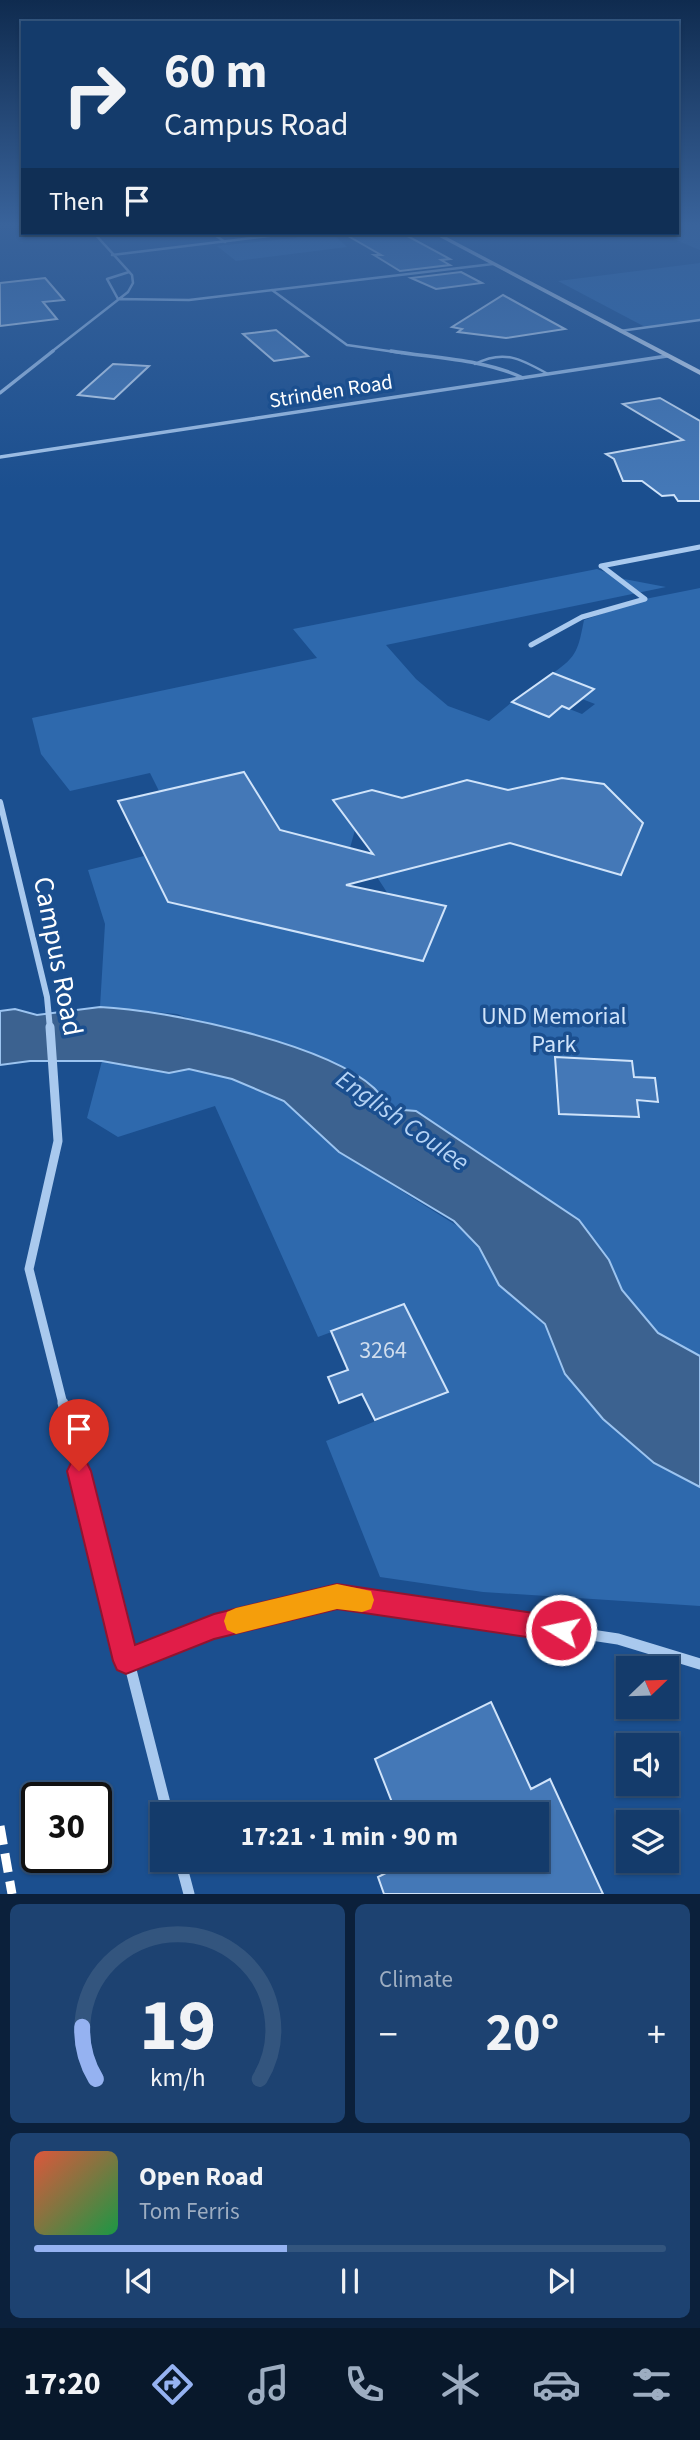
<!DOCTYPE html>
<html lang="en">
<head>
<meta charset="utf-8">
<style>
	:root { --surface:#143b6b; --page:#1d4271; --text:#f1f3f6; --muted:#9dadc1; --line:#33557e; --accent:#95b2f1 }
	body { margin:0; font-family:"Source Sans 3",sans-serif; background:var(--page); color:var(--text); height:100vh; display:flex; flex-direction:column; font-size:26px; white-space:nowrap }
	* { box-sizing:border-box; margin:0 }
	p { font-size:23px; color:var(--muted) }
	.icon { flex:none; width:38px; height:38px; fill:none; stroke:currentColor; stroke-width:2; stroke-linecap:round; stroke-linejoin:round }
	.map { position:relative; height:1894px; overflow:hidden }
	.details { display:flex; flex-direction:column; gap:10px; padding:10px; background:#0b203b; flex:1 }
	.details>* { flex:none }
	.banner { position:absolute; left:21px; top:21px; width:658px; height:214px; border-radius:0px; box-shadow:0 2px 5px #0004,0 0 0 2px var(--line); background:#143b6b; color:var(--text); overflow:hidden }
	.needle { width:46px; rotate:67deg }
	.controls { position:absolute; left:616px; top:1656px; display:grid; gap:14px }
	.controls a { display:grid; place-items:center; width:63px; height:63px; border-radius:0px; background:var(--surface); box-shadow:0 2px 5px #0004,0 0 0 2px var(--line); font-size:35px }
	.speed { position:absolute; left:21px; top:1782px; display:flex; gap:14px; font-size:35px; font-weight:700; text-align:center }
	.speed>* { display:grid; place-content:center; width:91px; height:91px; border-radius:50%; background:var(--surface); box-shadow:0 2px 5px #0004,0 0 0 2px var(--line); line-height:1 }
	.speed .limit { border:4px solid #111; border-radius:10px; background:#fff; color:#111 }
	.pin { position:absolute; display:grid; place-items:center; width:60px; height:60px; color:#fff; margin:-72px -30px; border-radius:50% 50% 50% 0; rotate:-45deg; box-shadow:0 0 7px #0007 }
	.pin .icon { rotate:45deg }
	.me { position:absolute; width:77px; margin:-38px; rotate:280deg; stroke-linejoin:round; filter:drop-shadow(0 0 5px #0008) }
	.turn { display:flex; align-items:center; gap:24px; height:147px; padding:0 28px; font-size:32px }
	.turn .icon { width:91px; height:91px; stroke-width:2.5 }
	.turn b { display:block; font-size:49px; line-height:60px }
	.then { display:flex; align-items:center; height:66px; padding:0 28px; background:#0003; gap:14px; font-size:26px }
	.big { font-size:52px; font-weight:700; line-height:1.1 }
	.details .card { flex:1; display:flex; flex-direction:column; justify-content:center; gap:10px; min-width:0; padding:0 24px; border-radius:10px; background:var(--page) }
	.details .dial { align-items:center; gap:0 }
	.dial svg { height:182px; overflow:visible; fill:none; stroke:var(--line); stroke-width:7; stroke-linecap:round; text-anchor:middle }
	.dial text { fill:var(--text); stroke:none }
	.song { display:flex; align-items:center; gap:21px }
	.cover { width:84px; height:84px; border-radius:10px; background:linear-gradient(135deg,hsl(10 70% 55%),hsl(140 70% 35%)) }
	.played { height:7px; border-radius:4px; background:linear-gradient(90deg,var(--accent) 40%,var(--line) 40%) }
	.keys { display:flex; justify-content:space-around; direction:ltr }
	.heat { display:flex; justify-content:space-between; align-items:center; font-size:38px; direction:ltr }
	.details .tiles { flex:1; display:grid; gap:10px; grid-template-columns:1fr 1fr }
	.card:last-child { grid-column:span 2 }
	.trip { position:absolute; left:150px; top:1802px; width:399px; height:70px; border-radius:0px; background:var(--surface); box-shadow:0 2px 5px #0004,0 0 0 2px var(--line); font-weight:700; line-height:70px; text-align:center }
	.menu { display:flex; height:112px; justify-content:space-around; align-items:center; background:#08182b; color:var(--muted) }
	.menu .icon { width:49px; height:49px }
	.menu .active { color:var(--accent) }
	.menu b { font-size:32px; color:var(--text) }
	.map>svg:first-child { display:block }
	.green { fill:#2e69ad }
	.water { fill:#3c6290; stroke:#9cc4f0; stroke-width:2 }
	.building { fill:#4478b7; stroke:#cfe3fa; stroke-width:2 }
	.lines { fill:none; stroke-linecap:round; stroke-linejoin:round }
	.lane { stroke:#a9c9ee; stroke-width:2.5 }
	.street-far5 { stroke:#a9c9ee; stroke-width:2.5 }
	.street-far4 { stroke:#a9c9ee; stroke-width:3.5 }
	.street-far3 { stroke:#a9c9ee; stroke-width:5 }
	.street-far2 { stroke:#a9c9ee; stroke-width:6 }
	.street-far1 { stroke:#a9c9ee; stroke-width:9 }
	.street { stroke:#a9c9ee; stroke-width:11 }
	.secondary { fill:#d6e6fa; fill-rule:evenodd }
	.rail { stroke:#fff; stroke-width:9; stroke-dasharray:19 9; stroke-linecap:butt }
	.route { fill:#e11d48; stroke:#92132f; stroke-width:2 }
	.slow { fill:#f59e0b }
	.labels { text-anchor:middle; stroke-width:7; stroke-linejoin:round; paint-order:stroke }
	.far-street-label { font-size:21px; fill:#fff; stroke:#1b4f8f }
	.park-label { font-size:24px; fill:#cfe3fa; stroke:#1b4f8f }
	.near-number-label { font-size:24px; fill:#d0dded }
	.water-label { font-size:26px; font-style:italic; fill:#b5d3f5; stroke:#1b4f8f }
	.near-street-label { font-size:28px; fill:#fff; stroke:#1b4f8f }
</style>
</head>
<body>
<div class="map">
<svg width="700" height="1894" viewBox="0 0 700 1894">
	<rect width="100%" height="100%" fill="#1b4f8f"/>
	<!-- green -->
	<path class="green" d="M677 223H700V250L659 233H677Z
		M309 233H332L347 247 236 261 217 246 295 238Z
		M700 263V320L647 328 558 281Z
		M597 569 624 579 666 587 386 645 416 679 448 706 489 721 512 702 549 717 562 706 582 714 595 704 582 699 594 689 553 673C578 656 578 649 584 620L645 599 700 588V1356L658 1334 622 1290 579 1220 416 1111 391 1109 373 1087 177 1014 100 1007 105 924 88 870 144 856 168 902 423 960 446 906 388 894 377 877 510 843 508 790 467 780 402 798 372 790 333 800 355 830 350 848 280 830 244 772 159 791 150 773 70 791 41 754 32 718 317 658 293 629Z
		M102 1061 169 1073 189 1069 232 1079 284 1101 339 1152 459 1227 479 1247 499 1285 545 1324 565 1374 654 1463 700 1487V1606L483 1592 380 1577 326 1441 448 1392 404 1305 318 1337 215 1106 118 1137 87 1118Z"/>
	<!-- water -->
	<path class="water" d="M100 1007C167 1010 325 1043 374 1088 380 1094 385 1102 391 1109L416 1111 579 1220 609 1260 622 1290 658 1333 700 1356V1487L654 1463 603 1419 565 1374 545 1324 499 1285 479 1247 454 1221 339 1152 284 1101 232 1079 189 1069 169 1073 102 1061H30L0 1065V1011L15 1009 37 1015Z"/>
	<!-- building -->
	<path class="building" d="M343 233H402L450 259 441 260 450 265 400 271 374 255H381Z
		M461 272 482 283 436 289 411 278Z
		M45 278 64 300 43 302 57 319 0 326V283Z
		M503 295 532 311 565 329 506 338 458 332 462 329 452 327Z
		M276 330 308 356 274 361 243 334Z
		M113 364 149 366 114 399 78 395Z
		M660 398 700 421V501H678L674 495 662 496 642 481H623L614 459 606 454 683 440 623 404Z
		M553 673 594 689 569 709 562 706 549 717 512 702Z
		M244 772 280 830 373 854 333 800 372 790 402 798 467 780 508 790 562 778 604 784 643 823 621 875 510 843 346 885 446 906 423 961 168 902 118 801Z
		M555 1057 632 1061 634 1077 655 1078 658 1102 637 1100 639 1117 559 1114Z
		M404 1304 448 1392 375 1420 362 1394 339 1403 328 1377 348 1370 331 1331Z
		M491 1702 531 1789 550 1779 603 1894H384L378 1877 411 1860H537V1815H397L375 1759Z"/>
	<g class="lines">
		<!-- lane -->
		<path class="lane" d="M212 233 225 242
			M118 299 107 279 129 272
			M475 364C504 349 521 359 548 374"/>
		<!-- street-far5 -->
		<path class="street-far5" d="M112 255 294 233
			M272 290 347 345 402 353
			M118 299 189 300 493 264
			M620 331 700 320
			M50 353 128 292 133 283 132 275 94 233"/>
		<!-- street-far4 -->
		<path class="street-far4" d="M391 351C433 358 484 359 523 378
			M0 393 53 351
			M0 457 667 356"/>
		<!-- street-far3 -->
		<path class="street-far3" d="M601 566 700 547
			M531 645 582 617 645 599 603 567"/>
		<!-- street-far2 -->
		<path class="street-far2" d="M0 802 47 997 50 1029"/>
		<!-- street-far1 -->
		<path class="street-far1" d="M50 1027 58 1141 29 1269 63 1404"/>
		<!-- street -->
		<path class="street" d="M63 1403 168 1815
			M126 1661 214 1626 337 1597 618 1639 700 1664
			M180 1860 189 1894"/>
		<!-- secondary -->
		<path class="secondary" d="M432 233H439L700 370V375Z"/>
		<!-- rail -->
		<path class="rail" d="M0 1826 12 1894"/>
	</g>
	<!-- sky -->
	<linearGradient id="sky" x2="0" y2="1"><stop stop-color="#0f2b4f"/><stop offset="0.46" stop-color="#39639b"/><stop offset="1" stop-color="#39639b" stop-opacity="0"/></linearGradient>
	<rect width="700" height="489" fill="url(#sky)"/>
	<!-- route -->
	<path class="route" d="M79 1460 87 1463 91 1471 135 1645 214 1614 337 1584 561 1617 570 1621 574 1630 570 1639 561 1642 337 1609 214 1639 126 1674 117 1670 113 1661 67 1471 71 1463Z"/>
	<!-- slow -->
	<path class="slow" d="M337 1584 371 1591 374 1600 371 1609 362 1612 337 1609 236 1634 227 1630 224 1621 227 1612 236 1608Z"/>
	<g class="labels">
		<!-- far-street labels -->
		<g class="far-street-label">
			<text transform="translate(331 391) rotate(-9)" y="7">Strinden Road</text>
		</g>
		<!-- park labels -->
		<g class="park-label">
			<text x="554" y="1024">UND Memorial<tspan x="554" dy="28">Park</tspan></text>
		</g>
		<!-- near-number labels -->
		<g class="near-number-label">
			<text x="383" y="1358">3264</text>
		</g>
		<!-- water labels -->
		<g class="water-label">
			<text transform="translate(403 1120) rotate(35)" y="9">English Coulee</text>
		</g>
		<!-- near-street labels -->
		<g class="near-street-label">
			<text transform="translate(59 956) rotate(79)" y="10">Campus Road</text>
		</g>
	</g>
</svg>
<div class="controls">
<a><svg class="needle" viewBox="-14 -14 28 28"><path d="M0-13l5 13h-10z" fill="#e53935"/><path d="M0 13l5-13h-10z" fill="#9dadc1"/></svg></a>
<a><svg class="icon" aria-label="sound" viewBox="0 0 24 24"><path d="M4 9h4l5-4v14l-5-4H4zM17 9q2 3 0 6"/></svg></a>
<a><svg class="icon" aria-label="layers" viewBox="0 0 24 24"><path d="M12 4l9 5-9 5-9-5zM3 14l9 5 9-5"/></svg></a>
</div>
<div class="speed"><div class="limit">30</div></div>
<div class="pin" style="left:79px;top:1471px;background:#d93025"><svg class="icon" aria-label="arrive" viewBox="0 0 24 24"><path d="M6 21V4h12l-3 4 3 4H6"/></svg></div>
<svg class="me" style="left:561px;top:1630px" viewBox="-20 -20 40 40"><circle r="17" fill="#e11d48" stroke="#fff" stroke-width="3"/><path d="M0-11L8 9 0 5-8 9z" fill="#fff"/></svg>
<div class="trip">17:21 · 1 min · 90 m</div>
<div class="banner">
<div class="turn"><svg class="icon" aria-label="right" viewBox="0 0 24 24"><path d="M7 20v-9h11M14 6l5 5-5 5"/></svg><div><b>60 m</b>Campus Road</div></div>
<div class="then">Then<svg class="icon" aria-label="arrive" viewBox="0 0 24 24"><path d="M6 21V4h12l-3 4 3 4H6"/></svg></div>
</div>
</div>
<section class="details">
<div class="tiles">
<div class="card dial"><svg viewBox="0 0 100 80">
<path d="M14 69A42 42 0 1 1 86 69"/>
<path d="M14 69A42 42 0 0 1 8 46" stroke="#95b2f1"/>
<text x="50" y="56" font-size="32" font-weight="700">19</text>
<text x="50" y="72" font-size="11">km/h</text>
</svg></div>
<div class="card"><p>Climate</p>
<div class="heat"><a>−</a><b class="big">20°</b><a>+</a></div>
</div>
<div class="card">
<div class="song"><i class="cover"></i><div><b>Open Road</b><p>Tom Ferris</p></div></div>
<div class="played"></div>
<div class="keys"><svg class="icon" aria-label="previous" viewBox="0 0 24 24"><path d="M18 5L8 12l10 7zM5 5v14"/></svg><svg class="icon" aria-label="pause" viewBox="0 0 24 24"><path d="M8 5v14M16 5v14"/></svg><svg class="icon" aria-label="next" viewBox="0 0 24 24"><path d="M6 5l10 7-10 7zM19 5v14"/></svg></div>
</div>
</div>
</section>
<nav class="menu">
<b>17:20</b>
<svg class="icon active" aria-label="directions" viewBox="0 0 24 24"><path d="M12 3l9 9-9 9-9-9zM9 14v-3h6M13 9l2 2-2 2"/></svg>
<svg class="icon" aria-label="music" viewBox="0 0 24 24"><path d="M9 18V5l10-2v13"/><circle cx="6" cy="18" r="3"/><circle cx="16" cy="16" r="3"/></svg>
<svg class="icon" aria-label="phone" viewBox="0 0 24 24"><path d="M5 4h4l2 5-3 2q2 4 5 5l2-3 5 2v4C11 20 4 13 5 4z"/></svg>
<svg class="icon" aria-label="climate" viewBox="0 0 24 24"><path d="M12 3v18M4 7l16 10M4 17L20 7"/></svg>
<svg class="icon" aria-label="car" viewBox="0 0 24 24"><path d="M5 17H2v-5l4-1 3-4h7l3 4 3 1v5h-3M9 17h6M6 11h13"/><circle cx="7" cy="17" r="2"/><circle cx="17" cy="17" r="2"/></svg>
<svg class="icon" aria-label="filters" viewBox="0 0 24 24"><path d="M4 7h16M4 17h16"/><circle cx="9" cy="7" r="2"/><circle cx="15" cy="17" r="2"/></svg>
</nav>
</body>
</html>
